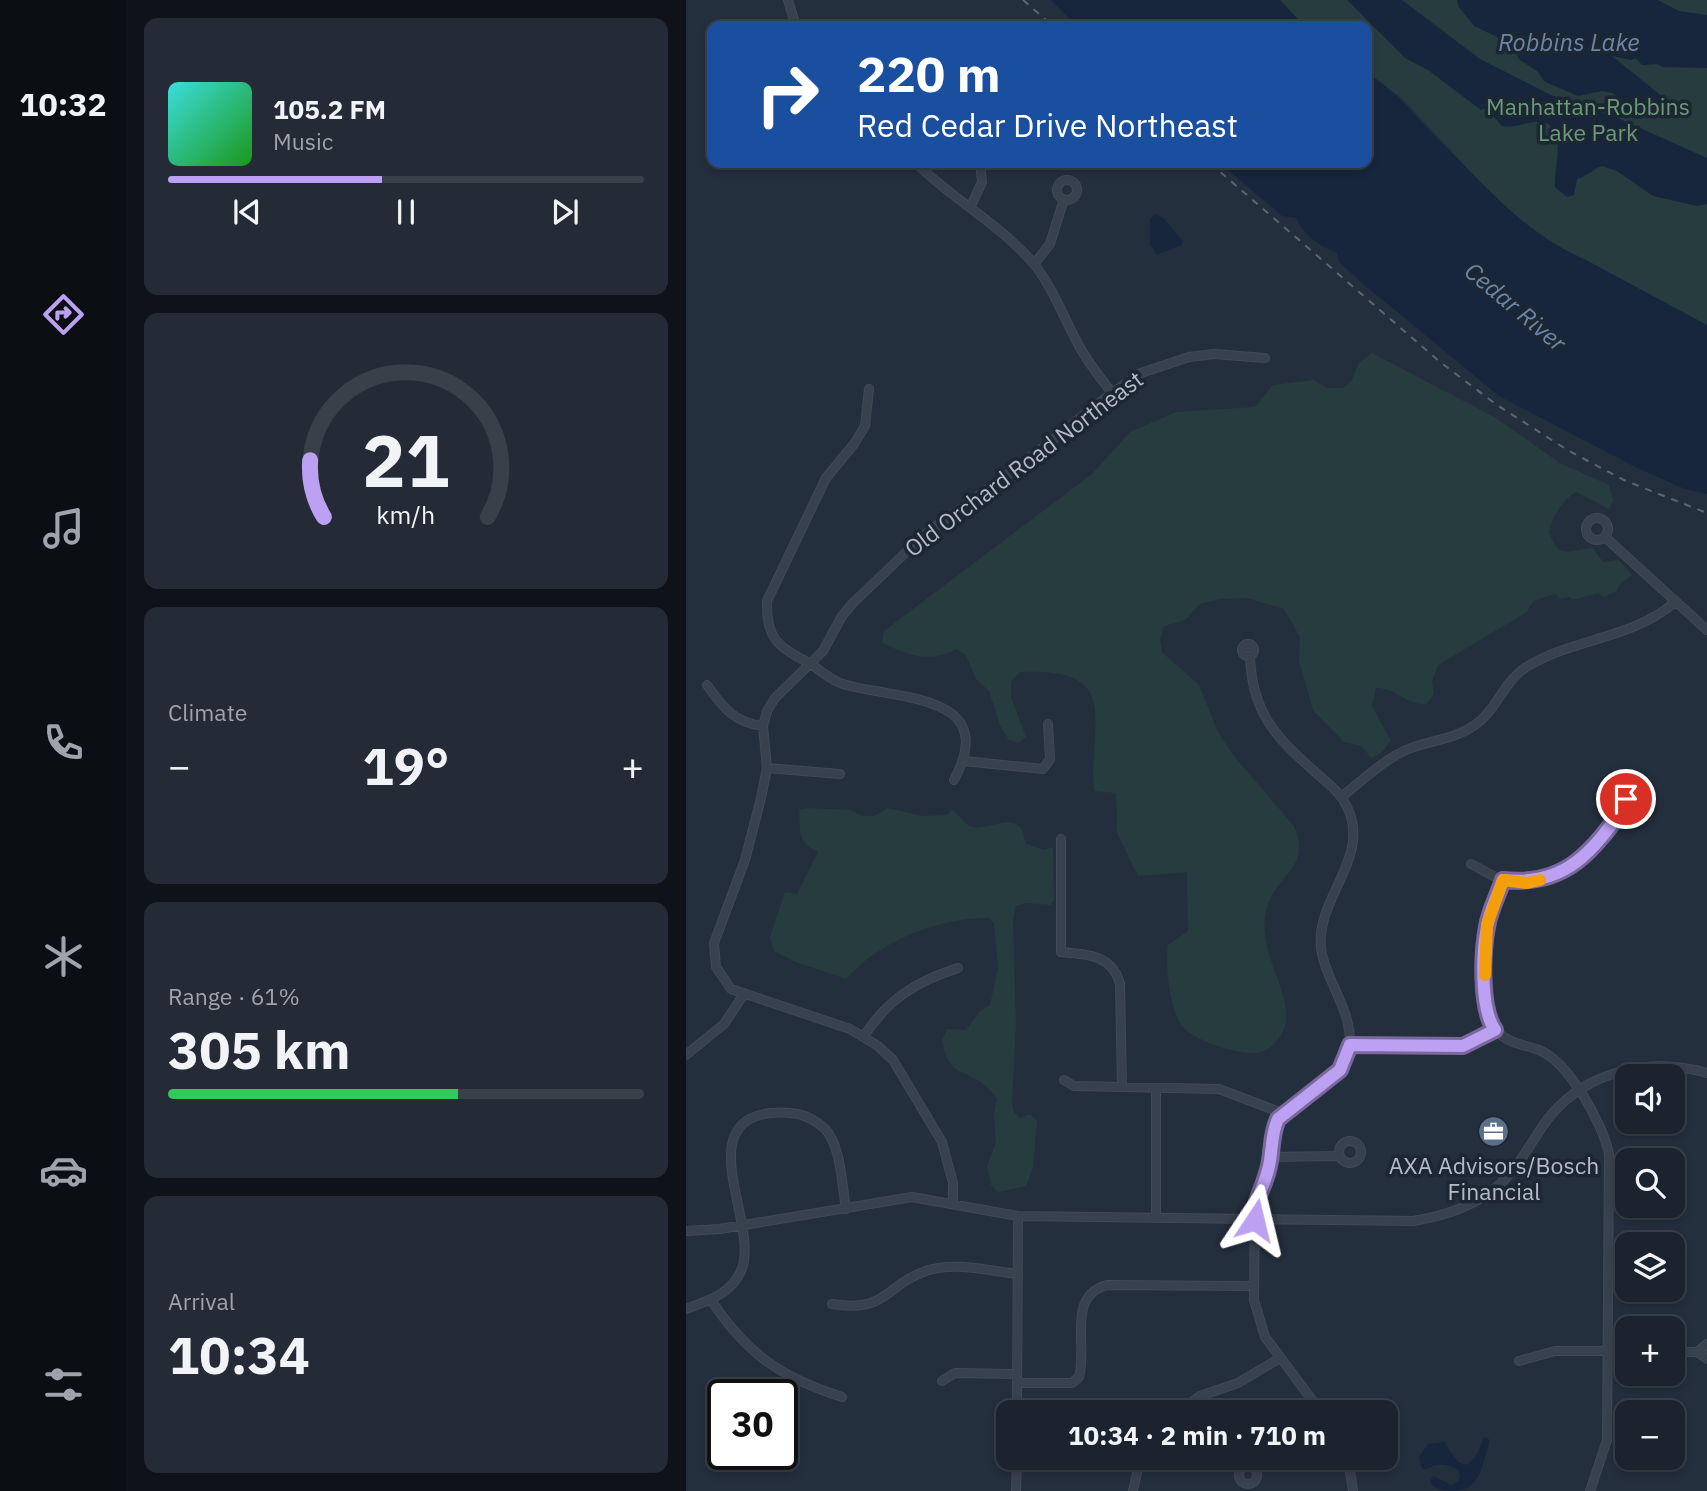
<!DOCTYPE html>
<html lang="en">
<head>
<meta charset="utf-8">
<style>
	:root { --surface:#1b232e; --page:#242b36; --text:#f1f3f6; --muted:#a0a4aa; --line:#39404a; --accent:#bca0f2 }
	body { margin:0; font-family:"IBM Plex Sans",sans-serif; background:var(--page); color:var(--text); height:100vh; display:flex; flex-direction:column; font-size:26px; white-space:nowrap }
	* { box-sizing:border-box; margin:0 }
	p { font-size:23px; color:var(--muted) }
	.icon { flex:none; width:38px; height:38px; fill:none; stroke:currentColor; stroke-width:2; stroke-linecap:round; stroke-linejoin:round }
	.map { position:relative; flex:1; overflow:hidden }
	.drawer { display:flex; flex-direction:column; gap:18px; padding:18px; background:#0f1319; width:560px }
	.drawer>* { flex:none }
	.top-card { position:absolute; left:21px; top:21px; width:665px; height:147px; border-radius:14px; box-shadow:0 4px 10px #0003,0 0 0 2px var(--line); background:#1a4fa0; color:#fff; overflow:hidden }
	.buttons { position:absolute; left:929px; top:1064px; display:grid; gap:14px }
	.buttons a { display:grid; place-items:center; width:70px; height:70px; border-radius:14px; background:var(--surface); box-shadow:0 4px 10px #0003,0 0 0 2px var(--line); font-size:35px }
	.speed { position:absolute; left:21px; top:1379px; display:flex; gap:14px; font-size:35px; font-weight:700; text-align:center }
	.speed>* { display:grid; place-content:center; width:91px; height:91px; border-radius:50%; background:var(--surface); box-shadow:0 4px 10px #0003,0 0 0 2px var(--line); line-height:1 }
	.speed .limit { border:4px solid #111; border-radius:10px; background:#fff; color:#111 }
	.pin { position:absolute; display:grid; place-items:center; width:60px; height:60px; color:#fff; margin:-30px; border:4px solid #fff; border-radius:50%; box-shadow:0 2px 7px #0007 }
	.me { position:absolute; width:77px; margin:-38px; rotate:10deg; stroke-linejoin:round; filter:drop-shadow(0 0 5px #0008) }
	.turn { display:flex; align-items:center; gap:24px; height:147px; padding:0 35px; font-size:32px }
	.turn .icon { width:91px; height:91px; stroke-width:2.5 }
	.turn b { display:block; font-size:49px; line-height:60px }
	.big { font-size:52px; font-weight:700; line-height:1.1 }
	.drawer .tile { flex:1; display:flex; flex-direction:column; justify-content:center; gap:10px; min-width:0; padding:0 24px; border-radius:14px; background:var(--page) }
	.drawer .dial { align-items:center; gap:0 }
	.dial svg { height:182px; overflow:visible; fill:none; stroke:var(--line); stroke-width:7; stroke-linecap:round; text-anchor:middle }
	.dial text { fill:var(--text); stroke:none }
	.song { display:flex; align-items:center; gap:21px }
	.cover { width:84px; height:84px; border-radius:10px; background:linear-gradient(135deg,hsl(180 70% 55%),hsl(120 70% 35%)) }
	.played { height:7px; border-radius:4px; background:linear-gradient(90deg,var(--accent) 45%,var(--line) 45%) }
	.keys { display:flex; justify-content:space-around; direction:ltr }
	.heat { display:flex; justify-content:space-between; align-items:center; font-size:38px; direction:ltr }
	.charge { height:10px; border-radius:5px; background:linear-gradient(90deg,#34c759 61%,var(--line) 0) }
	.trip { position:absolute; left:310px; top:1400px; width:402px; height:70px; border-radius:14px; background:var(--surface); box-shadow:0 4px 10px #0003,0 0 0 2px var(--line); font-weight:700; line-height:70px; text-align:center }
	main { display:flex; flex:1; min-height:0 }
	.menu { display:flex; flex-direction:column; width:126px; justify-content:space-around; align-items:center; background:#0b0e12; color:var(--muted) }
	.menu .icon { width:49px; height:49px }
	.menu .on { color:var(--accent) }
	.menu b { font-size:32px; color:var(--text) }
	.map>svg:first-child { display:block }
	.green { fill:#263c3f }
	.water { fill:#17263c }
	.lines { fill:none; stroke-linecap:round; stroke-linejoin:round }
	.minor-casing { stroke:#414a57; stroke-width:10 }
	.minor { stroke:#38414e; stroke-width:8 }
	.rail { stroke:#5a6575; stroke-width:2; stroke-dasharray:7 7; stroke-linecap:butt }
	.route-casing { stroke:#7a689d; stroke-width:18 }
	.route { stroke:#bca0f2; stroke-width:12 }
	.slow { stroke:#f59e0b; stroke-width:12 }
	.labels { text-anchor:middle; stroke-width:7; stroke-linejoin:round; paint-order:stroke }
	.park-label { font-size:23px; fill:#6b9a76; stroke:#1d2633 }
	.street-label { font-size:23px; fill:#b4bcc9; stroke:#1d2633 }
	.poi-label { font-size:23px; fill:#b4bcc9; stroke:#1d2633 }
	.water-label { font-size:24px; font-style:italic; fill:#6d86a8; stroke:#1d2633 }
</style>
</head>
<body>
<main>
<nav class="menu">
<b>10:32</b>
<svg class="icon on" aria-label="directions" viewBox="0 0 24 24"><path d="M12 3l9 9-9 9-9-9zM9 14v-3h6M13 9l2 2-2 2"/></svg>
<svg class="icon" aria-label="music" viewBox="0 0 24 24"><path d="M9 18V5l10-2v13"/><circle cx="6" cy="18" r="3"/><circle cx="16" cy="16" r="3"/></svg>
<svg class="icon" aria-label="phone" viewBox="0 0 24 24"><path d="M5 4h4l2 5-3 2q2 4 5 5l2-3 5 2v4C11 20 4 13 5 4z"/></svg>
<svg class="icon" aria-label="climate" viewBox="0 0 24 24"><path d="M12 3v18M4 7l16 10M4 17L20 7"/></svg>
<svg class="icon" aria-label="car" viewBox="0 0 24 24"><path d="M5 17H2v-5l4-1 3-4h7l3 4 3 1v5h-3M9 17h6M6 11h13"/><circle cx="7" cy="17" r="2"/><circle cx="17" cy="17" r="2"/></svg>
<svg class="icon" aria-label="filters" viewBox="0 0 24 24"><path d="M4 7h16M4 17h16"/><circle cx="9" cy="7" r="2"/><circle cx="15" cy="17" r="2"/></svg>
</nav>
<section class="drawer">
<div class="tile">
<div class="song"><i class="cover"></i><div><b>105.2 FM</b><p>Music</p></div></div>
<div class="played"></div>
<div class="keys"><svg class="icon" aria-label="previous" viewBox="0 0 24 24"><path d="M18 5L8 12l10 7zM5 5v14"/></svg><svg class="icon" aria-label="pause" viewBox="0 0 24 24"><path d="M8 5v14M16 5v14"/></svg><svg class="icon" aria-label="next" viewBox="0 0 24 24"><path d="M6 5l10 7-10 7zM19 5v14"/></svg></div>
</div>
<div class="tile dial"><svg viewBox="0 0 100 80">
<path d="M14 69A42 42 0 1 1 86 69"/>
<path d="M14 69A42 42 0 0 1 8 44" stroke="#bca0f2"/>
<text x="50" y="56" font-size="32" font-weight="700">21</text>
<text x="50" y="72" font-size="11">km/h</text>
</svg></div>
<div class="tile"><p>Climate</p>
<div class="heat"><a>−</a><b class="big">19°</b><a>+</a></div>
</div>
<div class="tile"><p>Range · 61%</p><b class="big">305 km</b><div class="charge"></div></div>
<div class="tile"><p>Arrival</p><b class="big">10:34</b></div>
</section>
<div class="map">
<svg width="1021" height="1491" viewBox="0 0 1021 1491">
	<rect width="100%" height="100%" fill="#242f3e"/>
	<!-- green -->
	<path class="green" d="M594 0H1021V326L898 259 883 254 842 228 795 183 716 98 681 75V26H618Z
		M686 353 810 418 874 463 923 485 927 501 923 509 890 492C878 498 865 519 863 532 874 562 883 549 907 548L917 562 933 560 946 575 933 585 931 591 918 597 912 593 886 600 884 597 874 599 869 594 847 601 841 612 752 665 746 681 748 694 740 704C720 705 709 687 690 688L686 706 705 741 694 754 685 758 676 746 658 742 627 710 613 661 614 637 598 609 561 598 534 599 514 604 499 620 478 626 474 640 476 652 513 685 533 734 548 756 608 826C627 869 587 876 580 911 570 953 610 998 598 1029 594 1039 583 1052 571 1053 553 1055 509 1041 497 1027 483 1009 479 966 482 945L502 931 501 872 452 876 431 833 430 793 408 791C402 723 439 667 334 672L325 682V697L340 737 333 743 323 740 314 725 303 691 290 679 280 655 270 649C243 664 222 655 196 643L198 631 406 474 444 432 490 412 569 407 587 385 628 380 641 388H656L665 382 673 363Z
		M121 808 164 810 177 816H188L202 808 236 816 261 815 266 809C273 814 278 825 286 827 305 831 336 806 339 843L357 850 367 847 368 901 365 905 340 903 330 906 327 920 330 1025 326 1103 328 1113 334 1118 344 1114 351 1121 347 1168 340 1186 312 1192 305 1185 301 1166 310 1142 308 1114 311 1098C305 1092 298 1083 290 1079 267 1068 262 1068 256 1041L261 1029 280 1030 293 1012 304 1005 312 968 308 923 304 918C254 917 193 941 160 979L110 962 88 951 84 937 99 892 111 894 132 852C110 841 115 832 113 810Z"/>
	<!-- water -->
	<path class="water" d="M365 0H594L618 26H391Z
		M661 0H716L794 59 865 95 934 119 1021 158V204L1011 206 967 196 931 171 916 166C906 169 901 177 891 179L888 195 881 197 869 187C867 169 885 119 849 122 837 123 830 128 816 126L800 108 795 110 742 70 719 58Z
		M771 0H972L993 11 1021 15V68L977 67 971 64 956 65 950 58 945 60 926 56 978 98 970 111 955 114 927 93 916 91 892 96 859 82 851 71 834 60 827 48H821L811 37 788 26 772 6Z
		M681 73C711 91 727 114 751 138 799 185 835 231 898 259L1021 325V494L999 489 953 469 813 396 676 283 653 262 651 253C635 247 618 236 610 218L596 216 534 163H681Z
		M469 214 478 219 497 241 495 245 471 255 464 244V219Z
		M798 1437 803 1439V1444C795 1467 795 1491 766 1491 757 1491 753 1490 746 1485L744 1480 748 1476 765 1485 773 1481 774 1476 772 1470C760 1463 750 1463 739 1470L735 1467 733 1457 742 1444 758 1442 772 1462 781 1465 790 1456Z"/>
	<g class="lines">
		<defs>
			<path id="minor" d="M102 0 110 26
				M230 163C267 200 314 224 348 264 367 288 376 314 390 340 399 359 413 376 426 393
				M371 190a10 10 0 1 1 20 0a10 10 0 1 1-20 0Z
				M285 206 296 182 294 163
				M348 264 364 244 378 199
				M183 389 179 426 168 444 140 478 81 601C80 638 91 646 121 662 134 669 143 680 157 684 210 700 315 692 268 780
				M900 529a11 11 0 1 1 22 0a11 11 0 1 1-22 0Z
				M919 537 1021 630
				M556 650a6 6 0 1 1 12 0a6 6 0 1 1-12 0Z
				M564 656C566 713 589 736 629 772 638 780 649 788 656 798 694 854 624 899 636 954 643 987 672 1020 662 1056 652 1089 610 1094 592 1119L588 1128 582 1173 569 1202 568 1300 579 1337 635 1412
				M21 685C37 708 49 723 77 726
				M278 761 357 769 364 759 362 724
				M81 768 154 774
				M937 793a11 11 0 1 1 22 0a11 11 0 1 1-22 0Z
				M655 797C676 781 696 761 720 750 744 740 768 740 789 725 811 710 818 680 842 666 889 638 945 639 988 603
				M375 839V952C401 954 427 955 434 984L436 1087
				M785 864C796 869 808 878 820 881 877 892 913 842 942 802
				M817 880C812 895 804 911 801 926 796 948 794 1014 810 1030 822 1044 837 1044 853 1050 883 1062 917 1124 923 1154L921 1440 904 1491
				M178 1036C202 999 231 981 272 968
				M664 1045 777 1046 809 1030
				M0 1055 38 1024 58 994
				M378 1080 388 1086 533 1089 596 1113
				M653 1152a11 11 0 1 1 22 0a11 11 0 1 1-22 0Z
				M585 1157 654 1156
				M267 1202V1183L256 1142 207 1060 192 1046 164 1029 45 989 30 967 28 943 59 860 75 798 81 768 77 726 81 711 89 698 137 651 156 616 167 603 239 534 327 471 426 393 455 373 503 357 528 354 579 358
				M470 1218V1088
				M0 1231 34 1229 226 1197 332 1216 727 1221C759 1216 790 1206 814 1184 836 1164 847 1137 865 1115 903 1070 966 1057 1021 1073
				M25 1300C61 1354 94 1377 156 1397
				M146 1304C202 1313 199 1285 240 1271 268 1261 303 1271 332 1274
				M0 1309C22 1301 45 1294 55 1271 75 1227 4 1123 84 1113 105 1111 121 1113 138 1128 155 1144 156 1186 160 1209
				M987 1352H1011L1021 1359
				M1011 1352 1021 1344
				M833 1361 869 1351H942
				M256 1381 269 1373 331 1374
				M331 1383H386L393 1377C402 1345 380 1296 421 1285L567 1286
				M331 1412 332 1216
				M493 1412 514 1396 552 1383 594 1358
				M662 1458 667 1491
				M553 1475a9 9 0 1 1 18 0a9 9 0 1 1-18 0Z
				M330 1491 331 1458
				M447 1491 452 1468 459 1458"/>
		</defs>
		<!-- minor casing -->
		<use href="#minor" class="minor-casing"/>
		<!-- minor -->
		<use href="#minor" class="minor"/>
		<!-- rail -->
		<path class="rail" d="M337 0 367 26
			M524 163 754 362 811 405 883 451 940 481 1021 513"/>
	</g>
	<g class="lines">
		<defs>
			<path id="route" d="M569 1220C569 1197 577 1190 582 1170 587 1153 584 1136 592 1119L654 1070 664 1045 777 1046 809 1030C794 1009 796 953 801 927 803 912 812 895 817 880 882 887 908 849 942 802L940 799"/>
		</defs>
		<!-- route casing -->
		<use href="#route" class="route-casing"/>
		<!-- route -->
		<use href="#route" class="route"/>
		<!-- slow -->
		<path class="slow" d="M799 975 801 925 817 880 841 883 854 880"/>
	</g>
	<!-- icons -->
	<defs>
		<symbol id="office-disc" viewBox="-11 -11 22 22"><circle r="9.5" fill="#5c6f8a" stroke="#1d2633"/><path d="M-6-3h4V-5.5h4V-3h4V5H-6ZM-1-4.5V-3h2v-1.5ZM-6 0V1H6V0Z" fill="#fff"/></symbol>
	</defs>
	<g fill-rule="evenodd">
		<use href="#office-disc" x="790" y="1114" width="35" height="35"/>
	</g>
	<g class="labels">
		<!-- park labels -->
		<g class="park-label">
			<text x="902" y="115">Manhattan-Robbins<tspan x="902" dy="26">Lake Park</tspan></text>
		</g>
		<!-- street labels -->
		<g class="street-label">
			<text transform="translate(338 464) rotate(-37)" y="8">Old Orchard Road Northeast</text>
		</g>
		<!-- poi labels -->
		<g class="poi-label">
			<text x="808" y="1174">AXA Advisors/Bosch<tspan x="808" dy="26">Financial</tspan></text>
		</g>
		<!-- water labels -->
		<g class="water-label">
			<text x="883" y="51">Robbins Lake</text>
			<text transform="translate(829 307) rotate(40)" y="8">Cedar River</text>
		</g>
	</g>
</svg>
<div class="buttons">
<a><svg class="icon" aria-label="sound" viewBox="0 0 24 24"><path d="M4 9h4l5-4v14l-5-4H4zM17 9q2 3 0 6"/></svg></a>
<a><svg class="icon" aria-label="search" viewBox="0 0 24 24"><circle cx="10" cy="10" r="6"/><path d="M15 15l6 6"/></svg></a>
<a><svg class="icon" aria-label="layers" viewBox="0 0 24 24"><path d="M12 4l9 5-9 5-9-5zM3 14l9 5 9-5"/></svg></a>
<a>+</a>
<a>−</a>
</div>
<div class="speed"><div class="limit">30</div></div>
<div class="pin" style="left:940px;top:799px;background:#d93025"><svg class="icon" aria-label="arrive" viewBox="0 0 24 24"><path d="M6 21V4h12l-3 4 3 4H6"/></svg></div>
<svg class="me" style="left:569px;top:1220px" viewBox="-20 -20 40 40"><path d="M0-17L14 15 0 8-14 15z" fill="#bca0f2" stroke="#fff" stroke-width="4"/></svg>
<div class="trip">10:34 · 2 min · 710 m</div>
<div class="top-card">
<div class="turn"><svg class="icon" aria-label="right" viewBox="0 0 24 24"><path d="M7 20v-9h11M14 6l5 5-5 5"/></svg><div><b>220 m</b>Red Cedar Drive Northeast</div></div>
</div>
</div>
</main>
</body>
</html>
